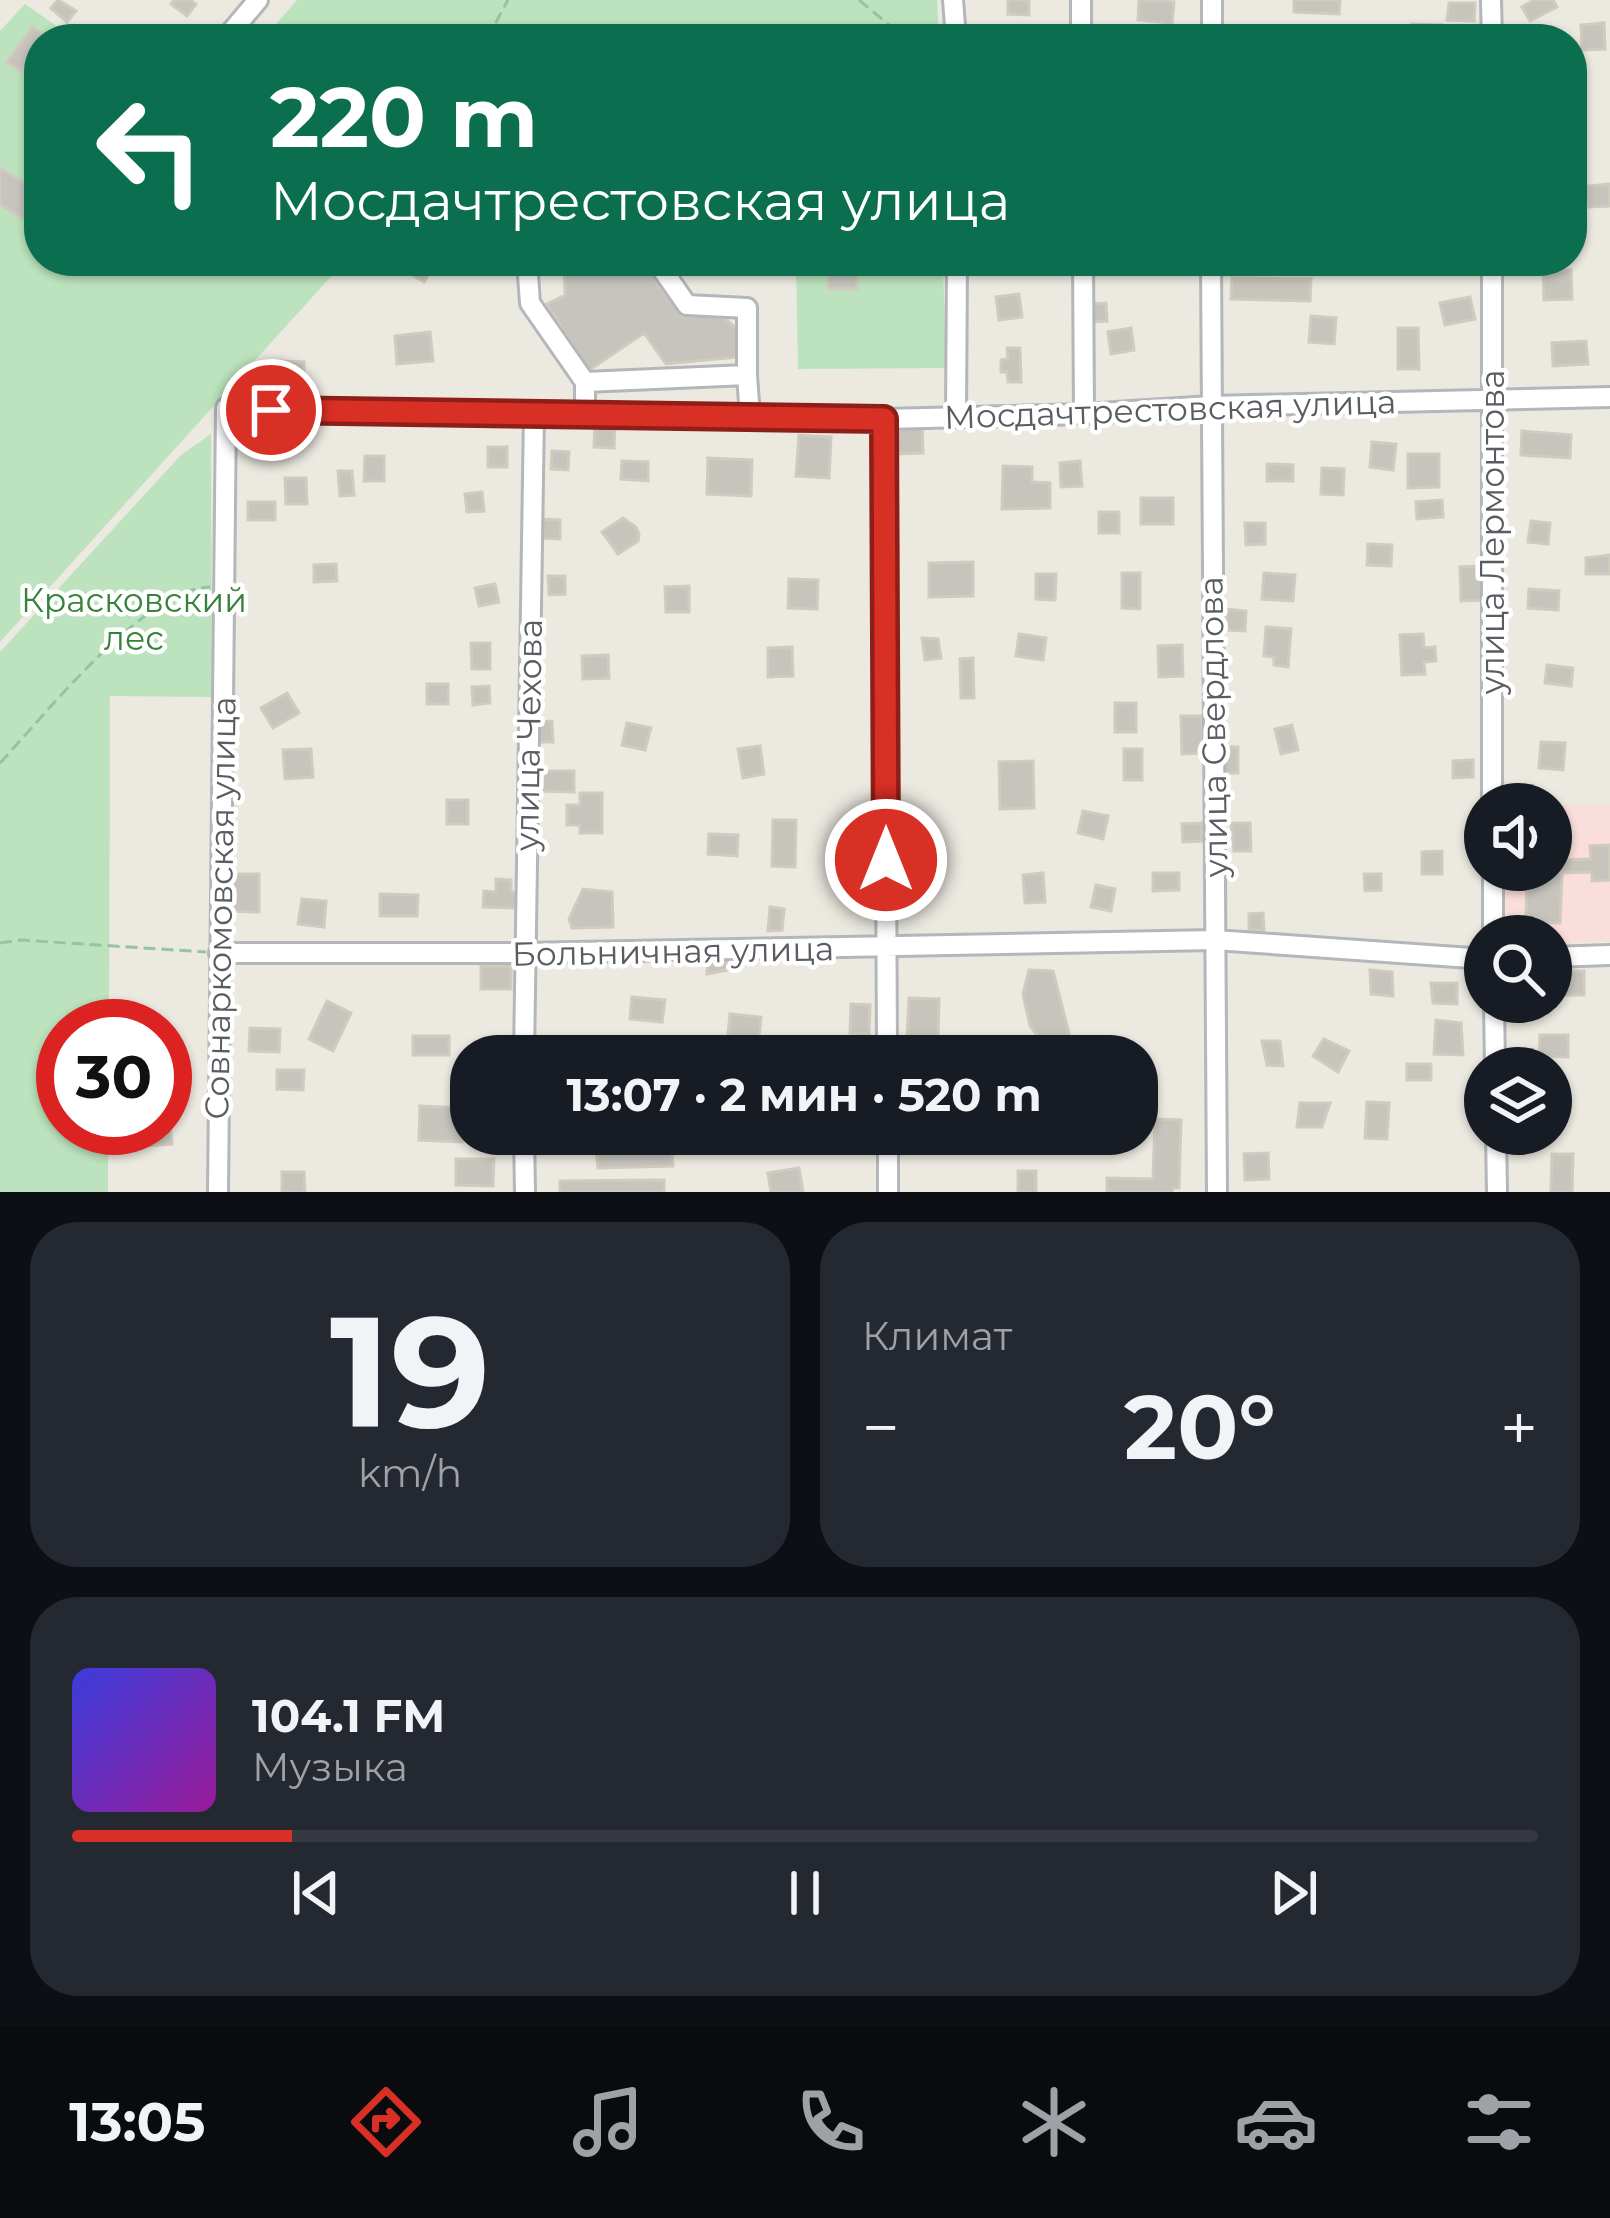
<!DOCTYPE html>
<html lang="ru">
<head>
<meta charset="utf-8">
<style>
	:root { --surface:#171b24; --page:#242831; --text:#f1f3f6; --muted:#9ea1a6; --line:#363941; --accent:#d93025 }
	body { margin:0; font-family:Montserrat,sans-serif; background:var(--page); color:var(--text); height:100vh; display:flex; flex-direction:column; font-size:45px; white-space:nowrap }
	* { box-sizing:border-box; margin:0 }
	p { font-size:39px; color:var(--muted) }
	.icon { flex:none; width:66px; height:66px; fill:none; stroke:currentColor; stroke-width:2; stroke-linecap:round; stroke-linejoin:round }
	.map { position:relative; height:1192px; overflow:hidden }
	.side { display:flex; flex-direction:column; gap:30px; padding:30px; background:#0d0f14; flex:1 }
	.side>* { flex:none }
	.hud { position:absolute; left:24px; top:24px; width:1563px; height:252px; border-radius:48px; box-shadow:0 3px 9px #0004; background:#0b6e4f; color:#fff; overflow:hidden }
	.tools { position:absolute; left:1464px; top:783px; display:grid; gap:24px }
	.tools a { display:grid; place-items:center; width:108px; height:108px; border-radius:50%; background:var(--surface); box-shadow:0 3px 9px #0004; font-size:60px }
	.speed { position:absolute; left:36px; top:999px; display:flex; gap:24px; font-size:60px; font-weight:700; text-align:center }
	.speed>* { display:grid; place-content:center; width:156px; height:156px; border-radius:50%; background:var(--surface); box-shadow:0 3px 9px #0004; line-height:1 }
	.speed .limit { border:18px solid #d22; background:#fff; color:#111 }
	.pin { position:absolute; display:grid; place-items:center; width:102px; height:102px; color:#fff; margin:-51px; border:6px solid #fff; border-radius:50%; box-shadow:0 3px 12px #0007 }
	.me { position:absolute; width:132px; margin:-66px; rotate:0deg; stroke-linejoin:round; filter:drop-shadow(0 0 9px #0008) }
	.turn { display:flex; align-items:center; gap:42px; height:252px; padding:0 48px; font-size:54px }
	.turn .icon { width:156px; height:156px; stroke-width:2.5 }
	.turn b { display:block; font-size:84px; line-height:102px }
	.big { font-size:90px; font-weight:700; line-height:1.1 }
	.side .card { flex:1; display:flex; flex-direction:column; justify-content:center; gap:18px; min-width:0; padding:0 42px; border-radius:48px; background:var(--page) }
	.side .dial { align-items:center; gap:0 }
	.dial b { font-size:156px; line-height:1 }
	.song { display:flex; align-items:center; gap:36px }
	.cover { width:144px; height:144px; border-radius:18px; background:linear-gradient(135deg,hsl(240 70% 55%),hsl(300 70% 35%)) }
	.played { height:12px; border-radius:6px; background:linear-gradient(90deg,var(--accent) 15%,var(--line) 15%) }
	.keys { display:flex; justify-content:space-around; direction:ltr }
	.heat { display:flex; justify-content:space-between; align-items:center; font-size:66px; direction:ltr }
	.side .tiles { flex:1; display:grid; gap:30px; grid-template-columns:1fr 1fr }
	.card:last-child { grid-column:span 2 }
	.trip { position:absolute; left:450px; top:1035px; width:708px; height:120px; border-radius:48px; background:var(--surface); box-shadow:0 3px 9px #0004; font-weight:700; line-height:120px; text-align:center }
	.menu { display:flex; height:192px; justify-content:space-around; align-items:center; background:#090b0e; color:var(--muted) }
	.menu .icon { width:84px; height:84px }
	.menu .active { color:var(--accent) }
	.menu b { font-size:54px; color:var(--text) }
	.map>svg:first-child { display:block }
	.medical { fill:#fadedb }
	.green { fill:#bce3bd }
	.building { fill:#c6c4bd; stroke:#d0cbbe; stroke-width:3 }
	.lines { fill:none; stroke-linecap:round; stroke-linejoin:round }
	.minor-casing { stroke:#b3b6ba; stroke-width:24 }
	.path { stroke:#96c3a3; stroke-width:3; stroke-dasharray:12 6; stroke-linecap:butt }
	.minor { stroke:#fff; stroke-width:18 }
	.route-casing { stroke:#8d1f18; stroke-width:30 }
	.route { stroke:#d93025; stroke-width:21 }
	.labels { text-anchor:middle; stroke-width:9; stroke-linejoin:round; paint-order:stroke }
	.street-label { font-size:33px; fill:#595c60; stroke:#fff }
	.park-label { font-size:33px; fill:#36823b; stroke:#fff }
</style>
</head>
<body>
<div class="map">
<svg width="1610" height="1192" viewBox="0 0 1610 1192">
	<rect width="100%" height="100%" fill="#ebe9e0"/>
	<!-- medical -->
	<path class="medical" d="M1551 805H1610V941L1551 942V936H1505L1506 870H1551Z"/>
	<!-- green -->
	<path class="green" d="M297 0H937L939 39H263Z
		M25 4 75 39H39V261H345L0 642V31Z
		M796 261H943L946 368 798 369Z
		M211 434 212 697 110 696 109 1026H63V1128H108V1192H0V652L181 455Z"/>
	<!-- building -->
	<path class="building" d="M58 0 76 11 67 22 51 8Z
		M174 0H190L196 4 187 16 171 4Z
		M1008 0H1029V15L1008 14Z
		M1139 0 1174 2 1172 23 1138 20Z
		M1294 0H1340L1339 14 1294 12Z
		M1534 0H1553L1557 7 1530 21 1522 7Z
		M1449 3H1475L1474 21 1447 20Z
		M1604 23 1605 49 1582 50 1581 25Z
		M1412 24 1442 25V39H1412Z
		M32 27 45 35 20 71 7 62Z
		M1572 85H1582L1583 113H1572Z
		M0 168 39 192V204L31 216 27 213 23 219 0 204Z
		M1610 184V206L1589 207 1588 186Z
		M405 261H437L424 282 401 268Z
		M564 261H653L655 280 683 317 721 315 738 330V357L666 364 644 333 588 371 547 304 565 295Z
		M828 261H857V289H828Z
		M1543 270H1571L1572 299 1544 300Z
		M1232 278 1311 279 1310 301 1231 299Z
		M1019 294 1022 317 999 320 996 297Z
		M1470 297 1475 319 1445 325 1440 303Z
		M1106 303 1107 321 1090 322 1089 304Z
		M1311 316 1336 318 1334 344 1309 342Z
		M1131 328 1134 350 1111 354 1108 332Z
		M1398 328H1418L1419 369H1398Z
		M430 332 433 361 397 364 395 336Z
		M1586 341 1588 364 1553 366 1552 343Z
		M1007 348H1020L1021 382H1008L1007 372H1001V360L1008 359Z
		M276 361 304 362 303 387 275 385Z
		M595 423 615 424 614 448 594 447Z
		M922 426 923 453 898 454 896 427Z
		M1522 431 1571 435 1570 458 1521 455Z
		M799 435 831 437 829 478 796 476Z
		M1372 442 1396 444 1393 470 1370 467Z
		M488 447H507V467H488Z
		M552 451 569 452 568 470 551 469Z
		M1408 454H1439V487L1408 488Z
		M365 456H384V481H364Z
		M708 458 752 460 751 496 707 494Z
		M622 461 648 462V481L621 479Z
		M1080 461 1082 486 1061 487 1060 463Z
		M1267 464 1293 465V481H1267Z
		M1003 466 1032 467V482L1050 483V508L1002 509Z
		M1322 468 1344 469 1343 495 1321 494Z
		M338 471H352L354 495 340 496Z
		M285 478H306L307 504H286Z
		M482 492 484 511 467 512 465 494Z
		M1141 498H1173V524H1141Z
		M1442 500 1443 517 1417 519 1416 502Z
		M248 502H275V520H248Z
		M1099 512H1119V533H1099Z
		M623 518 636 527 639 534 638 541 618 554 602 532Z
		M539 519 560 520V539L538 538Z
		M1531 521 1550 523 1548 544 1528 542Z
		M1245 523H1265V544L1246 545Z
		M1368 544 1392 545 1391 566 1367 565Z
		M1610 555V574H1586V558Z
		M973 562V596L929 597V563Z
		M336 564 337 581 314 582V565Z
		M1481 566 1483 600 1461 601 1460 567Z
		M1122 573H1140V609L1122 608Z
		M1264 573 1295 575 1293 601 1262 599Z
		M1036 574H1056L1055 600 1036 599Z
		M548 576H565V594L549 595Z
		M789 579 818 580 817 609 788 608Z
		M495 584 499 602 479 606 475 588Z
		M689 586V612H666L665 587Z
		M1529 589 1559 591 1558 610 1528 608Z
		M1226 609 1246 611 1245 631 1225 630Z
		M1266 627 1291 629 1288 667 1274 665V657L1264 656Z
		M1019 634 1046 638 1043 660 1016 656Z
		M1423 634 1424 648 1435 647 1436 661 1424 662 1425 674 1402 675 1400 635Z
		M922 638 938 639 941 658 925 660Z
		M471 643H490V669H472Z
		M1182 645 1183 676 1159 677 1158 646Z
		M792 647 793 676 768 677V648Z
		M608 655 609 678 583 679 582 656Z
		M973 658 974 698H961L960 659Z
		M1547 665 1573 668 1571 686 1545 683Z
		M427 684H448V704H427Z
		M489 686 490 703 473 705 472 687Z
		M287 693 299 713 273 728 261 708Z
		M1115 703H1136V732H1115Z
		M1181 716H1202L1203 753 1182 754Z
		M552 721 553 742H536L535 722Z
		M627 723 651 728 645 750 622 745Z
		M1292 725 1298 750 1281 754 1275 729Z
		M1541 742 1565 743 1563 770 1539 768Z
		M760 746 764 774 743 778 738 749Z
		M1224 747H1238V773H1224Z
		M311 749 313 777 285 779 283 750Z
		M1124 749H1142V780H1124Z
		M1473 760V777L1453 778V761Z
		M1033 761 1034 808 1000 809 999 762Z
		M540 771H574V792L540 791Z
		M580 793H602V833H580V825H567V805H580Z
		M447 800H468V824H447Z
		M1083 811 1108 816 1103 839 1078 833Z
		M773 820H796L795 867 772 866Z
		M1551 820H1563L1562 860 1591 859 1590 846 1610 845V880L1592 881V872L1562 873 1560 923 1526 922 1527 870H1551Z
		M1202 823V841L1183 842 1182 824Z
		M1231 823H1250L1251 851H1234Z
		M709 834 738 835 737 856 708 854Z
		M1442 851V874H1422V852Z
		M1043 873 1045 902 1025 903 1023 875Z
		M1153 873H1179V890L1153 891Z
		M230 874H259V912L230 911Z
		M1364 874H1381V890L1365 891Z
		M496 879 511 880V892H517L516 908 483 907 484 891 496 892Z
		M1096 885 1115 889 1111 911 1091 907Z
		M583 889 612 892 613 927 572 928 569 919Z
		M380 894 418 895 417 916H380Z
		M302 899 326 901 324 927 298 924Z
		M770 907 784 909 782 930 768 931Z
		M1263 913 1264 931 1249 929V914Z
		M726 960 728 970 707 974 708 961Z
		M481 966H511V989H481Z
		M1029 970 1053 971 1072 1045 1051 1052 1030 1026 1023 994Z
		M1370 970 1392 972 1393 996 1371 994Z
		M1551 971H1584V995H1551Z
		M1431 983H1457V1004L1433 1003Z
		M632 997 665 1000 662 1022 630 1019Z
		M909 998 939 999 938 1038 907 1037Z
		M327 1001 351 1013 333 1051 309 1039Z
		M851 1004 870 1005 869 1034 850 1033Z
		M730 1014 761 1017 759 1038 728 1035Z
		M1436 1020 1461 1023 1463 1055 1434 1054Z
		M250 1028 280 1029 279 1052 249 1051Z
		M1540 1035H1568V1057L1539 1056Z
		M413 1036H449V1055H413Z
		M1324 1039 1349 1051 1338 1072 1313 1056Z
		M1262 1041H1280L1283 1066 1267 1065Z
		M1407 1064H1431V1080H1407Z
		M277 1070H304L303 1090 277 1089Z
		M1551 1100H1563V1123H1551Z
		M1367 1102 1389 1103 1387 1139 1365 1138Z
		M1300 1103H1330L1322 1127H1297Z
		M420 1106 464 1108 462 1142 419 1140Z
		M1155 1119 1181 1120 1179 1188H1173L1172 1192H1107V1178L1153 1179Z
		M165 1124H170L172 1144 145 1146 144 1128H165Z
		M671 1141 673 1166 598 1168 595 1142Z
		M1268 1153 1269 1179 1245 1180 1244 1154Z
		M1552 1154H1573L1572 1192H1551Z
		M456 1159H494L493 1186 456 1185Z
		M799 1168 803 1192H771L768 1173Z
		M1018 1171H1036V1192H1018Z
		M282 1172H304L305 1192H282Z
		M664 1180V1192H560V1181Z"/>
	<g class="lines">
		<defs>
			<path id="minor" d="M953 0 956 39
				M1081 0V39
				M1491 0 1492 39
				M225 39 258 0
				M1212 39V0
				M527 261 530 303 585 382
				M661 261 664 272 687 305 747 308V375
				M1083 261 1084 414
				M1211 261 1217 1192
				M585 414V382L747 375 750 417
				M956 417 957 261
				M884 419 887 1056
				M1492 804V261
				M1493 870V936
				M219 953H523L1215 940 1485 959
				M1551 957 1610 955
				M1494 1002 1495 1068
				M524 1056 534 414
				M524 1134 525 1192
				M888 1134V1192
				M1496 1134 1497 1192
				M218 1192 226 408 884 419 1084 414 1211 406 1610 397"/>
		</defs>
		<!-- minor casing -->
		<use href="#minor" class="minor-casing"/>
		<!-- path -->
		<path class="path" d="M859 0 906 39
			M487 39 508 0
			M0 763C44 716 145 588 210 587
			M0 943 21 940 206 952"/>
		<!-- minor -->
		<use href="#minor" class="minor"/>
	</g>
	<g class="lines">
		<defs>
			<path id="route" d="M271 410 884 419 886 860"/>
		</defs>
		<!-- route casing -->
		<use href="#route" class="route-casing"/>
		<!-- route -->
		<use href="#route" class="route"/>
	</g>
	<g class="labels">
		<!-- street labels -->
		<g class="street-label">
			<text transform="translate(1170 409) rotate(-2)" y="12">Мосдачтрестовская улица</text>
			<text transform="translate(1492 532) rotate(-90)" y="12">улица Лермонтова</text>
			<text transform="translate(1213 727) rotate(-91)" y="12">улица Свердлова</text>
			<text transform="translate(528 735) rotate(-89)" y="12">улица Чехова</text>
			<text transform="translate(220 908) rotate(-89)" y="12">Совнаркомовская улица</text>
			<text transform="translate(673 951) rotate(-1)" y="12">Больничная улица</text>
		</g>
		<!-- park labels -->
		<g class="park-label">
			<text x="134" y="612">Красковский<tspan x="134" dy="38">лес</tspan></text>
		</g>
	</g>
</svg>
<div class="tools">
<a><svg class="icon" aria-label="sound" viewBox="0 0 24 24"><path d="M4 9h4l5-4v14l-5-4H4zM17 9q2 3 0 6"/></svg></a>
<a><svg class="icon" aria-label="search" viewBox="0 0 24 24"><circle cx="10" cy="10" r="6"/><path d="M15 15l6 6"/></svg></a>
<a><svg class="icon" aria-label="layers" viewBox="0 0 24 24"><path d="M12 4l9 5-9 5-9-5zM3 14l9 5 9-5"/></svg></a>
</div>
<div class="speed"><div class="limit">30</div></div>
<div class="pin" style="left:271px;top:410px;background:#d93025"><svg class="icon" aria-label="arrive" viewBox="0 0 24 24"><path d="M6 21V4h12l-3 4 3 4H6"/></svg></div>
<svg class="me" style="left:886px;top:860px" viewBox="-20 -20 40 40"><circle r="17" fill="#d93025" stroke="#fff" stroke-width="3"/><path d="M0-11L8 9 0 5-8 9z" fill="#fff"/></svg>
<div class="trip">13:07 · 2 мин · 520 m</div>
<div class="hud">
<div class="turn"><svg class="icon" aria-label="left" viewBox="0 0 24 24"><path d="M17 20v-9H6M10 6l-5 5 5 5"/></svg><div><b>220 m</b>Мосдачтрестовская улица</div></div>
</div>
</div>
<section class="side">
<div class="tiles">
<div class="card dial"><b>19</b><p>km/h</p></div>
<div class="card"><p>Климат</p>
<div class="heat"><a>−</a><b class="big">20°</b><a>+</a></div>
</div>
<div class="card">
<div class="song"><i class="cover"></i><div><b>104.1 FM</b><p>Музыка</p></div></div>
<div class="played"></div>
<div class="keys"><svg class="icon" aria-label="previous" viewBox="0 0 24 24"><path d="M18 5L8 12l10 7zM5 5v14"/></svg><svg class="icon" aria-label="pause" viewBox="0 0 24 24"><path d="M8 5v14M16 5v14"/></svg><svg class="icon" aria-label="next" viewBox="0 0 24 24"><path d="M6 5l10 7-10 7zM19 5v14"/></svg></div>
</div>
</div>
</section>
<nav class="menu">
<b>13:05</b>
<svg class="icon active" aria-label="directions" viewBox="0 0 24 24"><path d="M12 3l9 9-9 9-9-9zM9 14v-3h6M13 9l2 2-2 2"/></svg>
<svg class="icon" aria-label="music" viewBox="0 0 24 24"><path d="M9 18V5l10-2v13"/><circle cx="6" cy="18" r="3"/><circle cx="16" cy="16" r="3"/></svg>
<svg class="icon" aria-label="phone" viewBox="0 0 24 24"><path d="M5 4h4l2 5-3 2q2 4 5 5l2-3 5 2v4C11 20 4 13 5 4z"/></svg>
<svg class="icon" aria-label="climate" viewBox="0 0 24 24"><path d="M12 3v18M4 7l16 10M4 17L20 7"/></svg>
<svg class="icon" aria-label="car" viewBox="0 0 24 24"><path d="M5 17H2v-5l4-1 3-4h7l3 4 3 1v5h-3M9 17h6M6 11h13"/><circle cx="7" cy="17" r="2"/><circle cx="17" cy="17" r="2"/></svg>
<svg class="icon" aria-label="filters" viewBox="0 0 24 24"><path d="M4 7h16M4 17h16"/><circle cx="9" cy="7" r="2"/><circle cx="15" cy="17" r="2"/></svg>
</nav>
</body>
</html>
